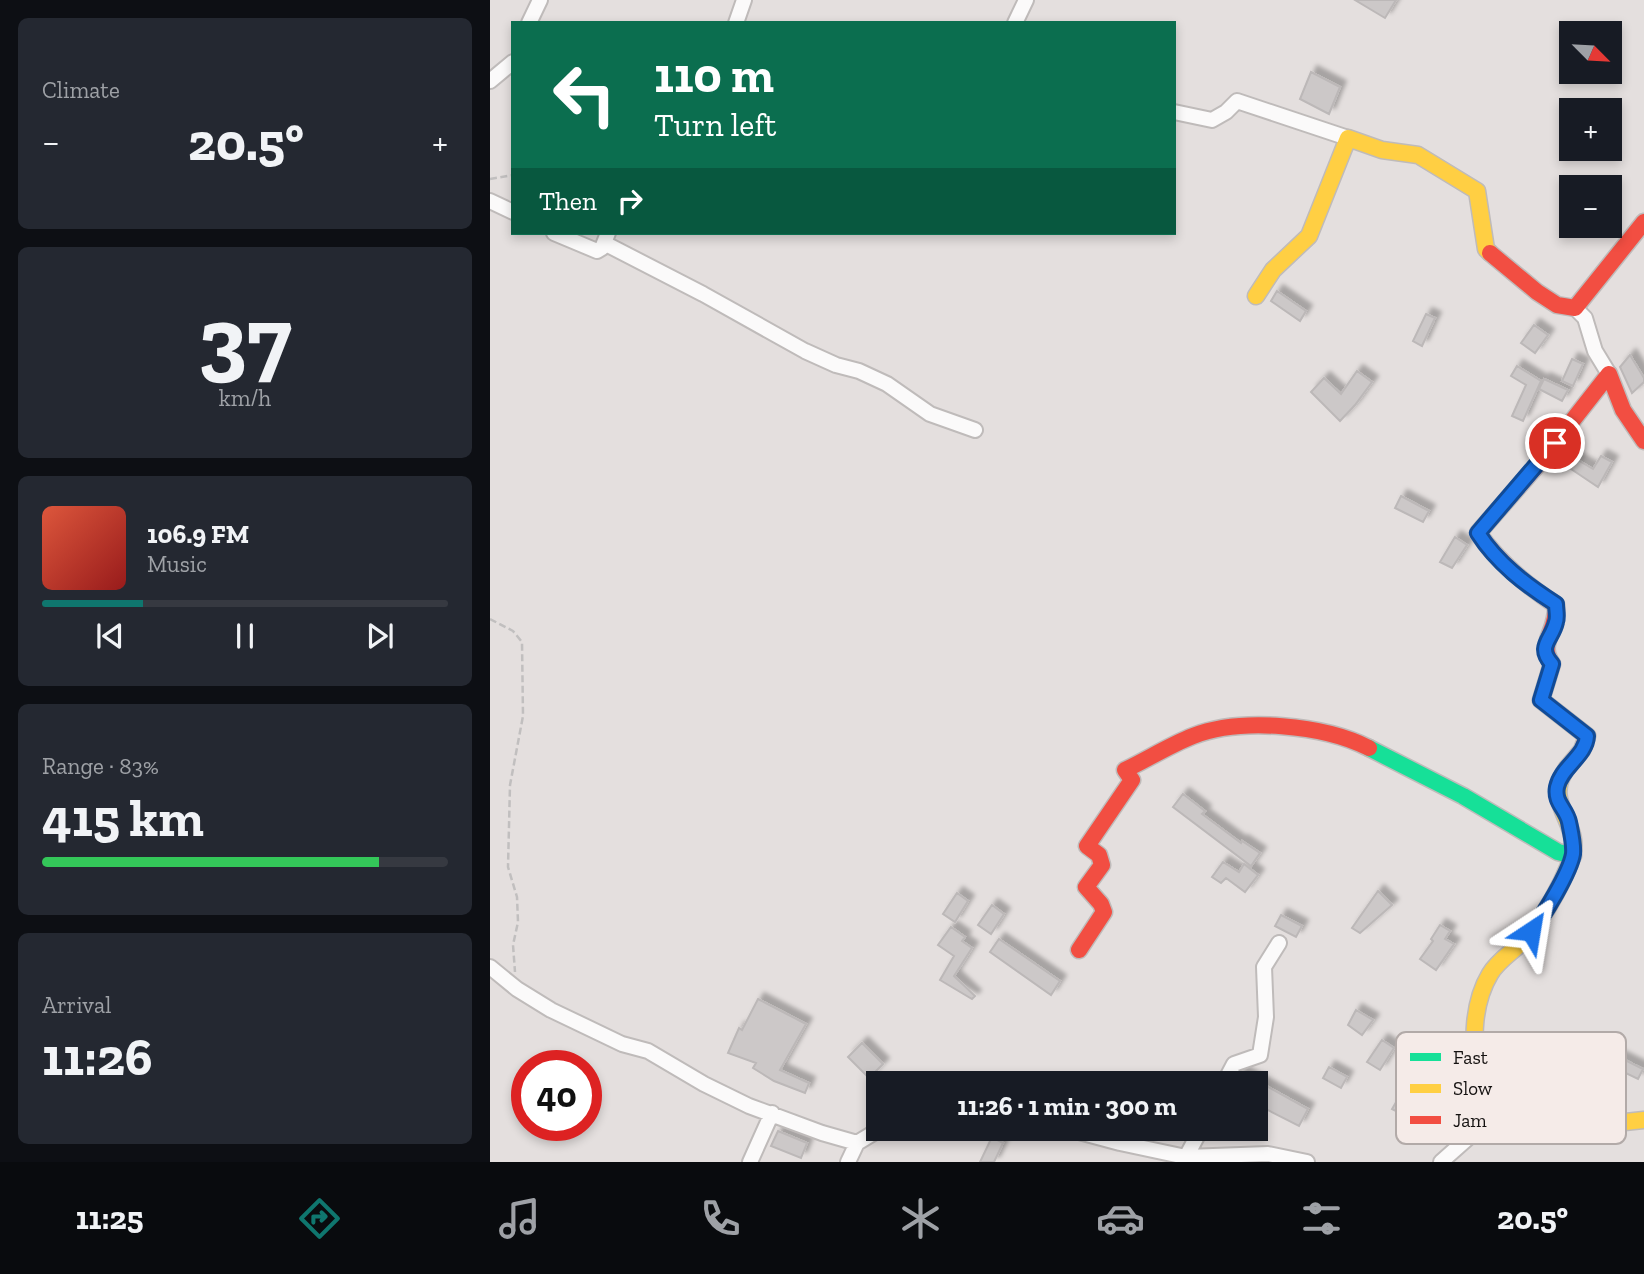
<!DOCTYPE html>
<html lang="en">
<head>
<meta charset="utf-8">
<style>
	:root { --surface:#171b24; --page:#242831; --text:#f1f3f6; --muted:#9ea1a6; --line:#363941; --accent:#0f766e }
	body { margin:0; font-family:"Zilla Slab",serif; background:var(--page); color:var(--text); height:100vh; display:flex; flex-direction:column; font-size:26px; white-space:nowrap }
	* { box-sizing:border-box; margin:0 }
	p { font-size:23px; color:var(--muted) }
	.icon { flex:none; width:38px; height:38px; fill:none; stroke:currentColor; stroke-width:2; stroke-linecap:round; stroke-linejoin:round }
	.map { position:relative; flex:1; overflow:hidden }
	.side { display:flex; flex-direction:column; gap:18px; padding:18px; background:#0d0f14; width:490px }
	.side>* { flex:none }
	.banner { position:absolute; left:21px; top:21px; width:665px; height:214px; border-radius:0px; box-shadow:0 4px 10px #0003; background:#0b6e4f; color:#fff; overflow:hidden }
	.needle { width:46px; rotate:114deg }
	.controls { position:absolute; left:1069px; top:21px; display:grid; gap:14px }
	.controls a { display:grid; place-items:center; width:63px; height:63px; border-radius:0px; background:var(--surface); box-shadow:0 4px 10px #0003; font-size:35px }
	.speed { position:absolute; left:21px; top:1050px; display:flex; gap:14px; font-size:35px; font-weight:700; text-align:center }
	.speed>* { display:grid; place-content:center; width:91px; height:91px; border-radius:50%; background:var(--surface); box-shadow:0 4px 10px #0003; line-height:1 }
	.speed .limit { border:10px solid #d22; background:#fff; color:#111 }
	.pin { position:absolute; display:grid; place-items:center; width:60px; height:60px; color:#fff; margin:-30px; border:4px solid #fff; border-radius:50%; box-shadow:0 2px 7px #0007 }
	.me { position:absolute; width:77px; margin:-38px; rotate:33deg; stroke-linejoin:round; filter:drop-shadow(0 0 5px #0008) }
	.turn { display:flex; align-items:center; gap:24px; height:147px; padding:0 28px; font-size:32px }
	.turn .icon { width:91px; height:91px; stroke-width:2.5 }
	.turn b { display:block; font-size:49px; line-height:60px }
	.then { display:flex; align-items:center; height:66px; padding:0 28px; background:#0003; gap:14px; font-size:26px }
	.big { font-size:52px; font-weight:800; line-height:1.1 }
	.side .tile { flex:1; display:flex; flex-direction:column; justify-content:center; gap:10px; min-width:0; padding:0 24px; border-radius:10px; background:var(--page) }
	.side .dial { align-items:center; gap:0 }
	.dial b { font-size:91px; line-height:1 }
	.song { display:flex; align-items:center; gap:21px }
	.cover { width:84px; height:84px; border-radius:10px; background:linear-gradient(135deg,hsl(10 70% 55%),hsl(0 70% 35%)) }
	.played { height:7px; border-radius:4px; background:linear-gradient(90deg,var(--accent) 25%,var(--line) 25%) }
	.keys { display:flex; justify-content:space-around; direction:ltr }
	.heat { display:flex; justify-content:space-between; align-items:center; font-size:38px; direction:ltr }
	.charge { height:10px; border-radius:5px; background:linear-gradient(90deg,#34c759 83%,var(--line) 0) }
	.trip { position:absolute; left:376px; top:1071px; width:402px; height:70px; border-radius:0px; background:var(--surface); box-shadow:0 4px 10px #0003; font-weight:800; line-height:70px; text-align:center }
	.tabs { display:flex; height:112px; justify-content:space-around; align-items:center; background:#090b0e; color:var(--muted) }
	.tabs .icon { width:49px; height:49px }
	.tabs .on { color:var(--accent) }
	.tabs b { font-size:32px; color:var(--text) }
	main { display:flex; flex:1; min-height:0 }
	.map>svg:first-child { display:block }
	.building { fill:#ccc8c8; stroke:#bcb8b8; stroke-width:2; filter:url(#shadow) }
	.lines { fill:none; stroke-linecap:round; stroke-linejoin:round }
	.street-casing { stroke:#bfbbba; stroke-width:18 }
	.fast-casing { stroke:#bfbbba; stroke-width:19 }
	.slow-casing { stroke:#bfbbba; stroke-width:19 }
	.jam-casing { stroke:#bfbbba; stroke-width:19 }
	.path { stroke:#c1bfbf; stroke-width:2.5; stroke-dasharray:7 3.5; stroke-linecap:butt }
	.street { stroke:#fbfafa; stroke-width:14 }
	.fast { stroke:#16e098; stroke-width:16 }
	.slow { stroke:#ffcf43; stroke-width:16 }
	.jam { stroke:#f24e42; stroke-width:16 }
	.route-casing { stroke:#114b97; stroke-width:18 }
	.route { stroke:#1a73e8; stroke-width:12 }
	.key { fill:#f5ebe8; stroke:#b2aaa8; stroke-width:2 }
	.key-label { font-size:19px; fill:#151211 }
</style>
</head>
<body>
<main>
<section class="side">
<div class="tile"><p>Climate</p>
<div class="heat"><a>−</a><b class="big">20.5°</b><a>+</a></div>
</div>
<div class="tile dial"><b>37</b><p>km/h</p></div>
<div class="tile">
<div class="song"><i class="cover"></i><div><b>106.9 FM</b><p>Music</p></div></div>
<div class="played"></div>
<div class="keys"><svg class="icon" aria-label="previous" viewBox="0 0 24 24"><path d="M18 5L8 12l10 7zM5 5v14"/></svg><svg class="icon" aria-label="pause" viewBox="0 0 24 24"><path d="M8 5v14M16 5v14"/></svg><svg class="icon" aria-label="next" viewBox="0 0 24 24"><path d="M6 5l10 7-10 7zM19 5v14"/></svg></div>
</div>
<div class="tile"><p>Range · 83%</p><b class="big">415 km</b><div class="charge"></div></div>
<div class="tile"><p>Arrival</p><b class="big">11:26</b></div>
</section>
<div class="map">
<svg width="1154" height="1162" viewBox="0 0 1154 1162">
	<defs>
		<filter id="shadow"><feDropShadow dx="6" dy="-6" stdDeviation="2" flood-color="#0004"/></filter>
	</defs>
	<rect width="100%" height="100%" fill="#e4dfde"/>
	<!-- building -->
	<path class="building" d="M865 0H906L895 18Z
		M821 72 850 87 839 114 810 99Z
		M787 291 816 311 810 321 781 301Z
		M936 314 945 318 932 346 923 341Z
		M1044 325 1058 335 1045 353 1031 343Z
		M1140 355 1154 378V382L1142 393 1130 367Z
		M1082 359 1093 364 1083 386 1072 381Z
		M1027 366 1051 381 1033 421 1022 416 1036 385 1021 376Z
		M867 371 882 382 865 405 850 421 821 392 834 378 851 394Z
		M1054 379 1078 390 1072 401 1049 389Z
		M1111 456 1122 462 1108 487 1081 469 1086 459 1103 469Z
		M911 496 939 511 933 522 905 508Z
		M965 537 977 545 962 568 950 562Z
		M693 794 715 811 712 814 751 843 752 841 770 853 761 866 683 807Z
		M733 862 749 872 754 864 768 875 755 892 736 878 731 883 722 877Z
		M888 891 902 905 870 933 862 928Z
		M467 893 478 901 465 922 453 914Z
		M502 905 514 914 501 934 488 925Z
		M791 915 812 926 806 937 785 926Z
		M950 925 960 931 955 939 964 944 946 970 930 959 943 941 941 939Z
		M461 927 475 937 472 941 482 948 464 976 485 996 482 999 450 980 464 956 448 945Z
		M509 939 570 981 561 995 500 952Z
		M268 999 316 1024 290 1070 319 1083 315 1093 284 1081 263 1068 266 1063 238 1053 249 1028 252 1030Z
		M866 1010 883 1020 872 1035 858 1025Z
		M892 1040 904 1048 890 1070 877 1062Z
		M372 1043 393 1064 379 1078 358 1057Z
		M1121 1053 1153 1069 1148 1079 1115 1063Z
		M839 1067 857 1077 851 1088 833 1078Z
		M751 1072 818 1109 809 1126 766 1104V1083H745Z
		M909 1097 930 1107 924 1120 902 1109Z
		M288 1131 317 1143 311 1158 281 1146Z
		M502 1137 513 1143 504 1162H490Z"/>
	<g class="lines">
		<defs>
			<path id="street" d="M39 23 50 0
				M246 23 254 0
				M525 23 536 0
				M0 81 23 62
				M684 112 722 120 736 112 747 101 858 138
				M0 201 23 212
				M64 233 107 251 112 248 118 233
				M114 243 213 294 315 351 346 365 369 371 397 384 440 414 485 430
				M1085 308 1095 318 1105 351 1119 374
				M0 967 27 989 61 1010 132 1044 158 1051 214 1084 259 1106 332 1133 367 1143 390 1129
				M734 1083 744 1064 770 1055 776 1017 774 967 789 943
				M578 1129 630 1143 696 1157 778 1154 817 1162
				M696 1157 711 1129
				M260 1162 282 1113
				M358 1162 367 1143
				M951 1162 996 1122 1005 1104 1018 1092 1035 1095 1041 1076 1091 1093 1109 1090 1123 1076"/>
			<path id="fast" d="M879 748 973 796 1068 852 1083 856"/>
			<path id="slow" d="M766 296 783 270 819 236 858 138 892 150 928 155 987 191 996 249 1000 253
				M1077 768C1050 805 1096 823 1080 863 1069 890 1053 918 1034 940 1023 952 1008 960 1000 974 985 999 978 1045 993 1071 1001 1083 1014 1091 1026 1097 1072 1121 1103 1127 1154 1120"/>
			<path id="jam" d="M1000 253 1047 292 1067 305 1085 308 1154 222
				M1077 768 1092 750 1097 736 1051 700 1062 664C1047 643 1068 631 1066 605 1036 585 1009 563 988 533L1050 462 1119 374 1133 410 1154 441
				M589 950 614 912 611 904 596 887 612 865 609 855 597 846 642 780 635 770C658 759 680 745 703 736 751 717 834 725 879 748"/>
		</defs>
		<!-- street casing -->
		<use href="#street" class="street-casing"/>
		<!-- fast casing -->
		<use href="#fast" class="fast-casing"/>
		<!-- slow casing -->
		<use href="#slow" class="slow-casing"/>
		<!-- jam casing -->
		<use href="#jam" class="jam-casing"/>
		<!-- path -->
		<path class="path" d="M0 179 23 175
			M0 619 23 631 32 642 33 716 20 785 18 867 27 897 28 922 23 945 25 972"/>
		<!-- street -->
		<use href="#street" class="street"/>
		<!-- fast -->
		<use href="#fast" class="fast"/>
		<!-- slow -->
		<use href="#slow" class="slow"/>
		<!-- jam -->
		<use href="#jam" class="jam"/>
	</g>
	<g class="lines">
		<defs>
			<path id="route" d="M1041 931C1053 917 1080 872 1083 854 1084 844 1081 832 1079 822 1076 808 1064 803 1067 787 1071 767 1096 756 1097 736L1051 700 1062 664C1046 646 1062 640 1066 622 1068 617 1066 610 1066 604 1036 585 1007 563 988 533L1065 443"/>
		</defs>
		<!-- route casing -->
		<use href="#route" class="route-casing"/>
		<!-- route -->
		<use href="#route" class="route"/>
	</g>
	<!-- legend -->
	<rect x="906" y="1032" width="230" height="112" rx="10" class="key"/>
	<rect x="920" y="1053" width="31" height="8" fill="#16e098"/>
	<rect x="920" y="1084" width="31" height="9" fill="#ffcf43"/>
	<rect x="920" y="1116" width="31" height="8" fill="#f24e42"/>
	<g class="key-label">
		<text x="963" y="1064">Fast</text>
		<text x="963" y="1095">Slow</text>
		<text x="963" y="1127">Jam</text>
	</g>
</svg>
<div class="controls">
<a><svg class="needle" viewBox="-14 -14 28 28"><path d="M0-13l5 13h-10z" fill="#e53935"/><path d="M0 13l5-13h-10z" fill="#9ea1a6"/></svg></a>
<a>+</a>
<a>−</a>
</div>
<div class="speed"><div class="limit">40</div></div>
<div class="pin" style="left:1065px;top:443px;background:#d93025"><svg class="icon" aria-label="arrive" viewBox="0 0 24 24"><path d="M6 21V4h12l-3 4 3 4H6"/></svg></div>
<svg class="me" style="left:1041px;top:931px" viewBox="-20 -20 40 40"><path d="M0-17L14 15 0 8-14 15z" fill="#1a73e8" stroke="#fff" stroke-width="4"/></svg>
<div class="trip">11:26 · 1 min · 300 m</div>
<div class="banner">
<div class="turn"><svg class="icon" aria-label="left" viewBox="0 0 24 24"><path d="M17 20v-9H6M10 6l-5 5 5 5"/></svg><div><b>110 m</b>Turn left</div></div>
<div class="then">Then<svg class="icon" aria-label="right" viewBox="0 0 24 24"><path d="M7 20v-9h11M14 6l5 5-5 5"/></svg></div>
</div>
</div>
</main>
<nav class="tabs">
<b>11:25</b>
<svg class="icon on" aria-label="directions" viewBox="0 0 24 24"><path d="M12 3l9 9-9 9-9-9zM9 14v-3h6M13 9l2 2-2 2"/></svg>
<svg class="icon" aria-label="music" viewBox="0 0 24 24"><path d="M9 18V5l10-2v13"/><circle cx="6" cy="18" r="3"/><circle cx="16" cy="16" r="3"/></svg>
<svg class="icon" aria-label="phone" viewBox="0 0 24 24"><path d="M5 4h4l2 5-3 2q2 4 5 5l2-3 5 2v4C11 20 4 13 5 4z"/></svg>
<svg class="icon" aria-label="climate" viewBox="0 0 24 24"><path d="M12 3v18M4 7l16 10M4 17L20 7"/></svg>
<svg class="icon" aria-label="car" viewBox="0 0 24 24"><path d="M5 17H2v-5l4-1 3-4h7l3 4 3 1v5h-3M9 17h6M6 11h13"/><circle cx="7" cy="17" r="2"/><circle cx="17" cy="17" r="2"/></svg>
<svg class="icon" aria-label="filters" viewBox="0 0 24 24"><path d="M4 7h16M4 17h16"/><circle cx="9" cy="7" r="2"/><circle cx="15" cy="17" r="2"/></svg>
<b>20.5°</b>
</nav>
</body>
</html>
